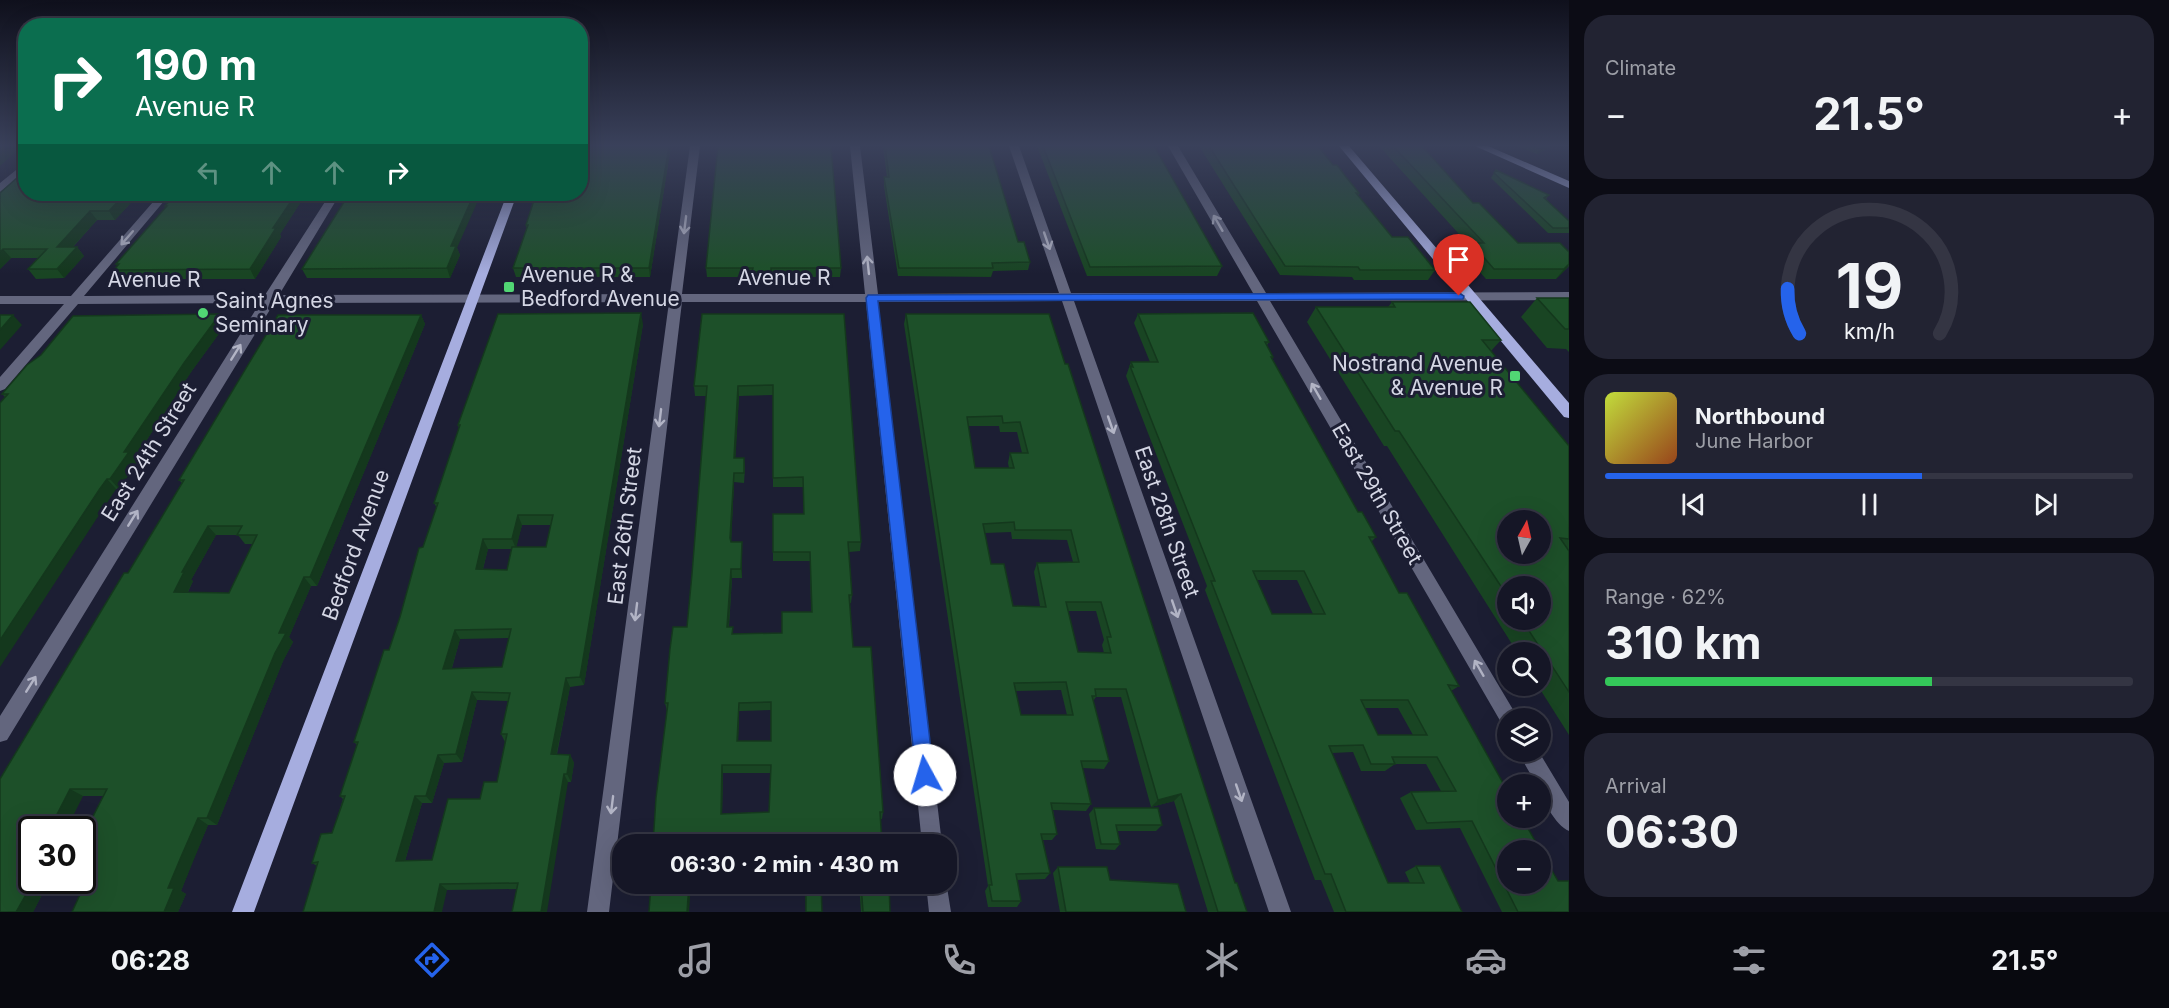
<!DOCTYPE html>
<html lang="en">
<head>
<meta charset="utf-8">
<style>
	:root { --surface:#151626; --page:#222332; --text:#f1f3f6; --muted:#9d9fa7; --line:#343543; --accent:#2563eb }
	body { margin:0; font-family:Inter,sans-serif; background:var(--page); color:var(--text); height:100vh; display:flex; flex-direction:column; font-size:22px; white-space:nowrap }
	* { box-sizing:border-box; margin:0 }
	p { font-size:20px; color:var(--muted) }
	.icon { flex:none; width:33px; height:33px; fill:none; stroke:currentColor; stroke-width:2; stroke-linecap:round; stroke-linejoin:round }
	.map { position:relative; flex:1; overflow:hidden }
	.sheet { display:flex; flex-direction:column; gap:15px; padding:15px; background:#0c0c15; width:600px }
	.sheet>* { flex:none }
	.banner { position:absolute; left:18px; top:18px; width:570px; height:183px; border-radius:24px; box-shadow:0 6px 24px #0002,0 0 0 2px var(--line); background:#0b6e4f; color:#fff; overflow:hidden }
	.needle { width:39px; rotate:8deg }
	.fabs { position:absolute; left:1497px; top:510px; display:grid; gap:12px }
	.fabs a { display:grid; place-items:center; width:54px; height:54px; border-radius:50%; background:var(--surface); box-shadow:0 6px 24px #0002,0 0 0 2px var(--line); font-size:30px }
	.speed { position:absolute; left:18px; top:816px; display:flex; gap:12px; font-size:30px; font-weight:700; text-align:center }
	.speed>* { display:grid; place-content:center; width:78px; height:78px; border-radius:50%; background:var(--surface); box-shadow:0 6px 24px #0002,0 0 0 2px var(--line); line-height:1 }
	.speed .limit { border:3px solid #111; border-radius:9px; background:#fff; color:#111 }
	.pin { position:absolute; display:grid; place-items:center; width:51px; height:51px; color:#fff; margin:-62px -26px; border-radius:50% 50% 50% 0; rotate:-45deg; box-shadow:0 0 6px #0007 }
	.pin .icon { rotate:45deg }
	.me { position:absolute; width:66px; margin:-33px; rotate:354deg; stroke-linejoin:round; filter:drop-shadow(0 0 4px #0008) }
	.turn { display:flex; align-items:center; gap:21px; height:126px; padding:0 18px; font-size:27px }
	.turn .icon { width:78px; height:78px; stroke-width:2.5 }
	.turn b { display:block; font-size:42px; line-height:51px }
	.lanes { display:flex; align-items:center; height:57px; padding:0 18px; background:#0003; justify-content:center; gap:30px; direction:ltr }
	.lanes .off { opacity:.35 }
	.big { font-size:45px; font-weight:700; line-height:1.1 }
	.sheet .widget { flex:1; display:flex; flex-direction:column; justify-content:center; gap:9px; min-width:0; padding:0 21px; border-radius:24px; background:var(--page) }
	.sheet .dial { align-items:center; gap:0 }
	.dial svg { height:156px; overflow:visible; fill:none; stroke:var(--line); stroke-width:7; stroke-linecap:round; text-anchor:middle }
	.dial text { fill:var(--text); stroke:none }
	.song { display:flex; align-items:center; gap:18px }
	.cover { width:72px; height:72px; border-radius:9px; background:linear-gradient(135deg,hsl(70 70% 55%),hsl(20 70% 35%)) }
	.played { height:6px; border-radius:3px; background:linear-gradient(90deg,var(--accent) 60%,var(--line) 60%) }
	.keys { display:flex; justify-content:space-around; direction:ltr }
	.heat { display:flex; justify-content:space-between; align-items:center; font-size:33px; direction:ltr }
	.charge { height:9px; border-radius:4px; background:linear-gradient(90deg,#34c759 62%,var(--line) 0) }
	.trip { position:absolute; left:612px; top:834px; width:345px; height:60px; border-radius:24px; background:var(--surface); box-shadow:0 6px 24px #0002,0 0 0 2px var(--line); font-weight:700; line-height:60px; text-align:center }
	.tab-bar { display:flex; height:96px; justify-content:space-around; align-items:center; background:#08090f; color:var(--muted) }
	.tab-bar .icon { width:42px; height:42px }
	.tab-bar .current { color:var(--accent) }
	.tab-bar b { font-size:27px; color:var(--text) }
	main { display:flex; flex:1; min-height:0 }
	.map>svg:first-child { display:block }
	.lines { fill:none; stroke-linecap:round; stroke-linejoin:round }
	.minor { fill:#63667e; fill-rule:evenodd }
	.major { fill:#a6addf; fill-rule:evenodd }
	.wall { fill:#194523; fill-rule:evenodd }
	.shaded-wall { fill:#14381d }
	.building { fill:#1d5029; stroke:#14381d; stroke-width:1.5; fill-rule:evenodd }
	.oneway { stroke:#b2b4c5 }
	.route { fill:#2563eb; stroke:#184099; stroke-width:1.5 }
	.poi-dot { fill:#51d674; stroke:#1c1e33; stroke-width:2 }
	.labels { text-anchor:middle; stroke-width:6; stroke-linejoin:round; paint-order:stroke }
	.poi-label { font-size:21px; fill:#d4d6e4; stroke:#1c1e33; text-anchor:start }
	.street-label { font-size:21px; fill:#d4d6e4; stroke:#1c1e33 }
</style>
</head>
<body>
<main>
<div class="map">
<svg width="1569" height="912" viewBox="0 0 1569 912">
	<rect width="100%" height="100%" fill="#1c1e33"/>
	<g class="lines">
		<!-- minor -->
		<path class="minor" d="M690 146H700L682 294H865L850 146H860L878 294 1059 293 1009 146H1019L1071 293H1253L1168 146H1178L1266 293 1569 292V300L1270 301 1518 718H1508V726L1502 724 1257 301H1074L1291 912H1269L1062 301 878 302 942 844H922L866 302H682L609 912H587L669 302 274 303 7 740 0 742V716L260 303 78 304 5 389 0 391V377L64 304H0V296H71L160 194H170L84 296 265 295 330 194H340L279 295 670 294Z
			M26 162V171L0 192V183Z
			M1518 752H1539L1569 802V831C1556 826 1540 798 1540 784H1536Z
			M946 881 951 912H929L926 884H946Z"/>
		<!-- major -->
		<path class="major" d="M1339 146H1349L1569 403V418L1564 417Z
			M1475 146H1488L1569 181V188Z
			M507 194H517L254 912H232Z"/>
	</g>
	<!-- wall -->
	<path class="wall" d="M671 146 650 277H516L513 268 527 229 526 225Z
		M883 146H989L1018 242 1030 262 1028 270 993 271 991 277 898 276 884 186V177H887Z
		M1037 146H1154L1222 266 1217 276H1087Z
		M1199 146H1318L1333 165 1359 193 1358 196 1392 237 1435 270 1428 280H1354L1352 277 1280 275Z
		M1379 146H1422L1473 203 1518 243 1569 252V266L1556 279H1486L1463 253 1469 245Z
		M1517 146H1553L1537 154Z
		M1496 170 1549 195 1546 199 1569 221V233H1548L1491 178Z
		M0 193 26 194H139L115 220H97L73 247H77L84 256 64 278 36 279 28 269 38 258H11L0 269Z
		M175 194H311H306L280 234 281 237 255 279H121L114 270 118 266 116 264 166 208 165 206Z
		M457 248 460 255 450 278H307L302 269Z
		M706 268H841L840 277H771V280L753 281V277H707Z
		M1537 298H1569V352L1566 349 1547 348 1521 317Z
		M1392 302 1501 340 1491 351 1569 446V735L1538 686H1540V652H1517L1387 446H1384L1307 322 1316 307H1388ZM1508 586 1540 620H1508Z
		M844 314 861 542 860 551 849 552 852 595 851 603H849L853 647 883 812 882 819 653 844 667 711 665 703 687 627 692 574 706 396H695L694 386ZM773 395V487H803L804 514H773V561H810L811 612 782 633 733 634 729 627 732 578H742V551L731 542 734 482 744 483 745 468 744 458H735L739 396ZM771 710V741H738L739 711ZM723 773H771L769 812 722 814Z
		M906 314H1049L1235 883 1247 912H1208L1174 801 1151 807 1121 697H1096L1093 701 1109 761 1104 769 1082 768 1091 804 1086 811 1053 810 1057 834 1052 840H1043L1050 873 1045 879 1017 880 1021 901 1017 907H988L985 891 988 886 904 324ZM968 426H999L1000 432H1017L1022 453H1010L1008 463 1009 468H975ZM1011 532 1012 539 1067 540 1073 562 1037 563 1034 572 1040 606H1013L991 564 985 533ZM1068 611H1096L1104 640 1102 645 1104 653 1078 652ZM1061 690 1067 715H1021L1015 691Z
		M1138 314 1269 342 1267 345 1273 357 1272 358 1358 512 1376 537 1371 542 1399 593 1459 686 1451 691 1569 912H1502L1460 828 1416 830 1400 798 1411 792 1441 791 1426 764H1395L1385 771H1361L1353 752 1332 753 1388 883H1410L1405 872 1416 866 1462 912H1334L1321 880H1315L1205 590 1207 586 1126 376 1131 362H1150L1134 323ZM1257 580H1297L1313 614H1272ZM1365 708H1398L1413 735H1378Z
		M421 315 425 324 317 586H311L289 637 293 642 283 661 217 825H208L192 863 181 891 186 894 178 912H72L82 891 45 889 33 912H0L128 573 182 483 179 480ZM216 535H238L245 544H253L229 593 188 592 193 581 191 580ZM83 796H104L82 880 32 830Z
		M226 324 191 372 135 458 138 461 119 489H116L108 500 2 394Z
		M643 324 584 685 570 687 557 754 570 755 574 763 571 782H568L517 889 447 890 317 866 312 863 332 833 343 799 340 796 357 745 354 742 389 650 437 508 434 503 459 428 458 425ZM522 525H551L546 547H516ZM488 549H512L507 570 483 569ZM509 638 502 667 452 668 460 639ZM477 700 508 701 501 734 505 742 497 782 480 799 432 860 405 861 422 803H432L444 763 462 762Z
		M1094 808 1162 825 1156 831H1117L1120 844 1115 850 1096 849 1089 814Z
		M1058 867 1110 880 1186 912H1060L1053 873Z
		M744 884H821L822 912H806L805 888 745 889Z
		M859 884H885L890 912H861Z"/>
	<!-- shaded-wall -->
	<path class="shaded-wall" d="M7 146H22L0 166V152Z
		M669 146H671L650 277 649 268Z
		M1547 146H1553L1537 154 1540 149Z
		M125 194H139L115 220 109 211Z
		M296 194H306L280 234 281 237 255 279 250 269 273 228Z
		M474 194H481L457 248 460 255 450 278 447 268 451 246Z
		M90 211 97 220 64 256 57 247Z
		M77 247 84 256 64 278 57 269Z
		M3 249 11 258 0 269V252Z
		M1569 264 1567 268 1556 279 1564 269Z
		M641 313 643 324 584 685 580 677Z
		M220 314 226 324 191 372 135 458 138 461 119 489 110 479 124 452 184 363Z
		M13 315 22 325 0 350V330Z
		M421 315 425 324 317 586 310 577Z
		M738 386 739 396 735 468 734 458Z
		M734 473V482L731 547 730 538Z
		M107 479 116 489 0 667V640Z
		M518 515 522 525 516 549 512 539Z
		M208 526 216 535 191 580 193 581 183 601 174 592 182 572Z
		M483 539 488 549 480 579 476 569Z
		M742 542V578L741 569Z
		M731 569 732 578 728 636 727 627Z
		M304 577 311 586 289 637 293 642 283 661 217 825 207 818 279 633Z
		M455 630 460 639 449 677 443 669Z
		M566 678 570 687 555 761 551 754Z
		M472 692 477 700 462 762 456 754Z
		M739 703V711L738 749 737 741Z
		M438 755 444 763 432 803 426 796Z
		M570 755 574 763 571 782 567 774Z
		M722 765 723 773 722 821 721 814Z
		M564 774 568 782 547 912H541Z
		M70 789 83 796 66 830H49Z
		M1181 794 1174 801 1151 807 1158 800Z
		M415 796 422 803 403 867 396 861Z
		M198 818 208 825 181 891 186 894 178 912H164L168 888Z
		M32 884 45 889 33 912H16Z
		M440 884 447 890 442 912H434Z
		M689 884H691L689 912H687Z"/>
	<!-- building -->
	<path class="building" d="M0 146H7L0 152Z
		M580 146H669L649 268H513L528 225H526L536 194H580Z
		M718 146H831L841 268H771V271L752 272 753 268H706Z
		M885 146H989L1018 242H1024L1030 262 992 263 993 268H899L884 177H889Z
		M1043 146H1154L1222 266 1090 267Z
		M1209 146H1318L1333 165H1337L1346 177 1359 193H1356L1392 237H1408L1435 270H1360L1358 267 1285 266Z
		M1393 146H1422L1473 203H1479L1518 243H1560L1569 252V264L1564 269H1494L1471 243H1484Z
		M1532 146H1547L1540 149Z
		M26 170V194H125L109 211H90L57 247H77L57 269H28L47 249H3L0 252V193Z
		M1496 170 1549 195 1544 198 1569 221V228H1553L1494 173Z
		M175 194H296L273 228H276L250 269 114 270 119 264H116L167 206H165Z
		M349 194H474L451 246H456L447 268 302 269Z
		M1537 298H1569V329H1565Z
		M1392 302H1470L1501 340H1482L1569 446V539L1560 538 1569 551V692L1522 620H1540V586H1508V597L1399 431H1395L1316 307H1395ZM1508 520H1540V554H1508Z
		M641 313 580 677 566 678 551 754 570 755 567 774H564L541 912H512L518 883 440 884 434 912H303L318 862 312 863 321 834 332 833 345 796H340L358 742H354L384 650H389L400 617 419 548 423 547 438 503H434L460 425H458L498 314ZM518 515H553L546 547H512L507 570 476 569 483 539H512ZM511 629 502 667 443 669 455 630ZM472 692 510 693 501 734H507L497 782H484L480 799H448L432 860 396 861 415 796H426L438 755 456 754Z
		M1253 313 1269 342H1265L1273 357H1271L1358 512H1362L1376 537H1369L1399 593H1407L1459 686 1448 685 1508 792V818H1522L1558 881H1569V912H1518L1472 821 1427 823 1411 792 1456 791 1437 757H1392L1395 764H1371L1363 745 1329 746 1388 883H1424L1416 866H1440L1462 912H1346L1331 874H1325L1211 581H1215L1130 366 1133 367 1131 362H1158L1138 314ZM1253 571H1304L1325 614H1272ZM1361 700H1408L1427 735H1378ZM1508 850H1540V884H1508Z
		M220 314 184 363 124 452H129L110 479H107L99 490 0 640V403L8 394H2L27 365 41 355 73 316Z
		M702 314H844L861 542H848L852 595H849L853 647H871L883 812H880L882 844H653L656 798 668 703H665L670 649 673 627H687L692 574 707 386H694ZM773 385V478L803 477 804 514H773V552H810L812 612H782V633L732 634 733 627H727L731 569H741L742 542H731L730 538 734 473H744V458H734L738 386ZM771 702V741H737L739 703ZM722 765H771L769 812 721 814Z
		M906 314H1049L1065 364H1068L1235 883H1237L1247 912H1218L1181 794 1158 800 1126 689H1095L1096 696H1092L1109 761H1081L1091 804 1051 803 1057 834H1041L1050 873 1016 874 1021 901H992L989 885H992ZM1002 416 1003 423 1020 422 1028 453H1010L1014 468H975L967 417ZM1014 522 1015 530H1071L1079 562 1037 563 1046 607 1013 606 1004 564H991L983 524ZM1066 602H1101L1111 637H1107L1111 653 1078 652ZM1066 682 1073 715H1021L1014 683Z
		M0 315H13L0 330Z
		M278 315H421L310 577H304L279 633H286L275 653 207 818H198L181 857 168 888H174L164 912H72L84 886 32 884 16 912H0V779L124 573H128L157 525 184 480H179ZM208 526H242L237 535H257L229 593 174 592 184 572H182ZM70 789H107L82 838V880H32V830H49Z
		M1094 808H1158L1162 825H1116L1120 844H1101Z
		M1058 867H1107L1110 880 1178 884 1186 912H1066Z
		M651 884H689L687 912H649Z
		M806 884H821L822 912H806Z
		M861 884H889L890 912H863Z"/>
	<!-- one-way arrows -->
	<defs><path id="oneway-shaft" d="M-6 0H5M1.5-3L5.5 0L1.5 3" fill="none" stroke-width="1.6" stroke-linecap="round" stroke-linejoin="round" transform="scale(1.5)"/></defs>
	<g class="oneway">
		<use href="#oneway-shaft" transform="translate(1218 223) rotate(-120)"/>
		<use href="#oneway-shaft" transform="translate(685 225) rotate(97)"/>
		<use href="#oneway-shaft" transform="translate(127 238) rotate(131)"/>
		<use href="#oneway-shaft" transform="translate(1047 241) rotate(71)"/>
		<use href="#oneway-shaft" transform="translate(868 265) rotate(-96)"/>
		<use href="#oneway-shaft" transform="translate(236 352) rotate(-58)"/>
		<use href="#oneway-shaft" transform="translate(1316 391) rotate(-120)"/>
		<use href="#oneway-shaft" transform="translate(660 418) rotate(97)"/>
		<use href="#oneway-shaft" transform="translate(1111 425) rotate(71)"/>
		<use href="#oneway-shaft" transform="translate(133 518) rotate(-58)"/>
		<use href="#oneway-shaft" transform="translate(1175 609) rotate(71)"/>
		<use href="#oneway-shaft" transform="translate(636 612) rotate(97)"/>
		<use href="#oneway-shaft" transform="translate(1479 668) rotate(-120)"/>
		<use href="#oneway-shaft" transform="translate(31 684) rotate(-58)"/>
		<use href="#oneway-shaft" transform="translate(1239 793) rotate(71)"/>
		<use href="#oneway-shaft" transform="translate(612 805) rotate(97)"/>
	</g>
	<!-- sky -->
	<linearGradient id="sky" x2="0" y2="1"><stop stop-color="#0f101c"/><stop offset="0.53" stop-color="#3a415b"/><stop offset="1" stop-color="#3a415b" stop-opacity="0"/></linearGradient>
	<rect width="1569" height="274" fill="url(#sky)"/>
	<!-- route -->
	<path class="route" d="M1459 293 1464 296 1463 299 878 301 934 775 931 782 925 784 918 782 916 775 866 298 868 295Z"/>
	<!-- markers -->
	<g class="poi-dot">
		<rect x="503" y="281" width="12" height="12" rx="3"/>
		<circle cx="203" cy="313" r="6"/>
		<rect x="1509" y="370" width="12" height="12" rx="3"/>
	</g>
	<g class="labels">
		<!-- poi labels -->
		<g class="poi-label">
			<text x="521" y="282">Avenue R &amp;<tspan x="521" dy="24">Bedford Avenue</tspan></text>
			<text x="215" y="308">Saint Agnes<tspan x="215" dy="24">Seminary</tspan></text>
			<text x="1503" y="371" text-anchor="end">Nostrand Avenue<tspan x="1503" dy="24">&amp; Avenue R</tspan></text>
		</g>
		<!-- street labels -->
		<g class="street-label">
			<text x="784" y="285">Avenue R</text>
			<text x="154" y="287">Avenue R</text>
			<text transform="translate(149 452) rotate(-58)" y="7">East 24th Street</text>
			<text transform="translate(1377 494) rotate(60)" y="7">East 29th Street</text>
			<text transform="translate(1167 522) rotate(71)" y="7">East 28th Street</text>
			<text transform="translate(625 526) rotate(-83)" y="7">East 26th Street</text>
			<text transform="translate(356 545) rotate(-70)" y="7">Bedford Avenue</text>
		</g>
	</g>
</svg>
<div class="fabs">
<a><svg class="needle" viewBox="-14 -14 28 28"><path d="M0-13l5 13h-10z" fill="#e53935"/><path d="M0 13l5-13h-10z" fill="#9d9fa7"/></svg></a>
<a><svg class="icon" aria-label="sound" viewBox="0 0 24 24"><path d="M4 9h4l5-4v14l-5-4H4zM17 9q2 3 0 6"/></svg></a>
<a><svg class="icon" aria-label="search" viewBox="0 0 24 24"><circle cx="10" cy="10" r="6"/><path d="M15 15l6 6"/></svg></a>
<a><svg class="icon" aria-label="layers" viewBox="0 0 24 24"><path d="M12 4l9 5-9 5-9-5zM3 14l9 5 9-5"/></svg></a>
<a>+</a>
<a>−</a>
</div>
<div class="speed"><div class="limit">30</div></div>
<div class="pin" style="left:1459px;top:296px;background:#d93025"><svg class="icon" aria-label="arrive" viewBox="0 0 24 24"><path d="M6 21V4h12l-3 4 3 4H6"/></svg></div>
<svg class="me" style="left:925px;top:775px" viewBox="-20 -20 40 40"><circle r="19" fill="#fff"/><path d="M0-13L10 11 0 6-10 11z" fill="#2563eb"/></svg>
<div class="trip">06:30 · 2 min · 430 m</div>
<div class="banner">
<div class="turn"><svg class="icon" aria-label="right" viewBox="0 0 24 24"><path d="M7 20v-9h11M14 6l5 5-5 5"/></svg><div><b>190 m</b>Avenue R</div></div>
<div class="lanes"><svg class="icon off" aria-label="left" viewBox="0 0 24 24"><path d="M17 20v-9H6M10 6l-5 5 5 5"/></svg><svg class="icon off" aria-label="ahead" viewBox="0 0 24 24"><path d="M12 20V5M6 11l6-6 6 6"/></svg><svg class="icon off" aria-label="ahead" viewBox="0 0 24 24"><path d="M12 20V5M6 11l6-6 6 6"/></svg><svg class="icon" aria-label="right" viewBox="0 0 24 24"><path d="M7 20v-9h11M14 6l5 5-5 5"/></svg></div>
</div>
</div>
<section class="sheet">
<div class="widget"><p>Climate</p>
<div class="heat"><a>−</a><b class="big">21.5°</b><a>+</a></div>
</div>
<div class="widget dial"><svg viewBox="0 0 100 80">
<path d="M14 69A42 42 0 1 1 86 69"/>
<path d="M14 69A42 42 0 0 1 8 46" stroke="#2563eb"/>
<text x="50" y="56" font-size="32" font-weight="700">19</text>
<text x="50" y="72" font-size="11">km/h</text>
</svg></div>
<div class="widget">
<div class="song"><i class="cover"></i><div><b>Northbound</b><p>June Harbor</p></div></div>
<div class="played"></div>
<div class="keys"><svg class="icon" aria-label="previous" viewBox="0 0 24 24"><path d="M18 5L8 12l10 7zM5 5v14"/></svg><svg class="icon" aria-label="pause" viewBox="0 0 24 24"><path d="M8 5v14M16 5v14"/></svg><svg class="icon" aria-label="next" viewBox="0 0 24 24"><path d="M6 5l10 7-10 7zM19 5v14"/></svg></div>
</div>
<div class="widget"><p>Range · 62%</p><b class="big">310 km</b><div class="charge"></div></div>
<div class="widget"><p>Arrival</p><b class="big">06:30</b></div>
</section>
</main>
<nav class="tab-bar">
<b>06:28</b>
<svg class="icon current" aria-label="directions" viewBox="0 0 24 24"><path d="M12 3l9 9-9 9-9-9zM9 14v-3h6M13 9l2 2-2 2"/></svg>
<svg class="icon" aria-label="music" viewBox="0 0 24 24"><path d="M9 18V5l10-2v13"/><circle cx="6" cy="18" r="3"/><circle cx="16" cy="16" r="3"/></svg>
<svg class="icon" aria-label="phone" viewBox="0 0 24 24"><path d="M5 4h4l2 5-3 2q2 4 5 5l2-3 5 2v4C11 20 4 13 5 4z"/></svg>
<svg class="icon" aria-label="climate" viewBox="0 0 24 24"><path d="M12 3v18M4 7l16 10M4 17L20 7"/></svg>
<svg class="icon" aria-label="car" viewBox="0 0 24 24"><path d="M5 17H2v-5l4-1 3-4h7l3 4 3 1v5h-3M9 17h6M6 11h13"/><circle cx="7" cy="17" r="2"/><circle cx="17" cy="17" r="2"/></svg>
<svg class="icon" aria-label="filters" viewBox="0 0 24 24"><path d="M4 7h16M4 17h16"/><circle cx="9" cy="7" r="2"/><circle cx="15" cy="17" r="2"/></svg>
<b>21.5°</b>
</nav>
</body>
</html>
